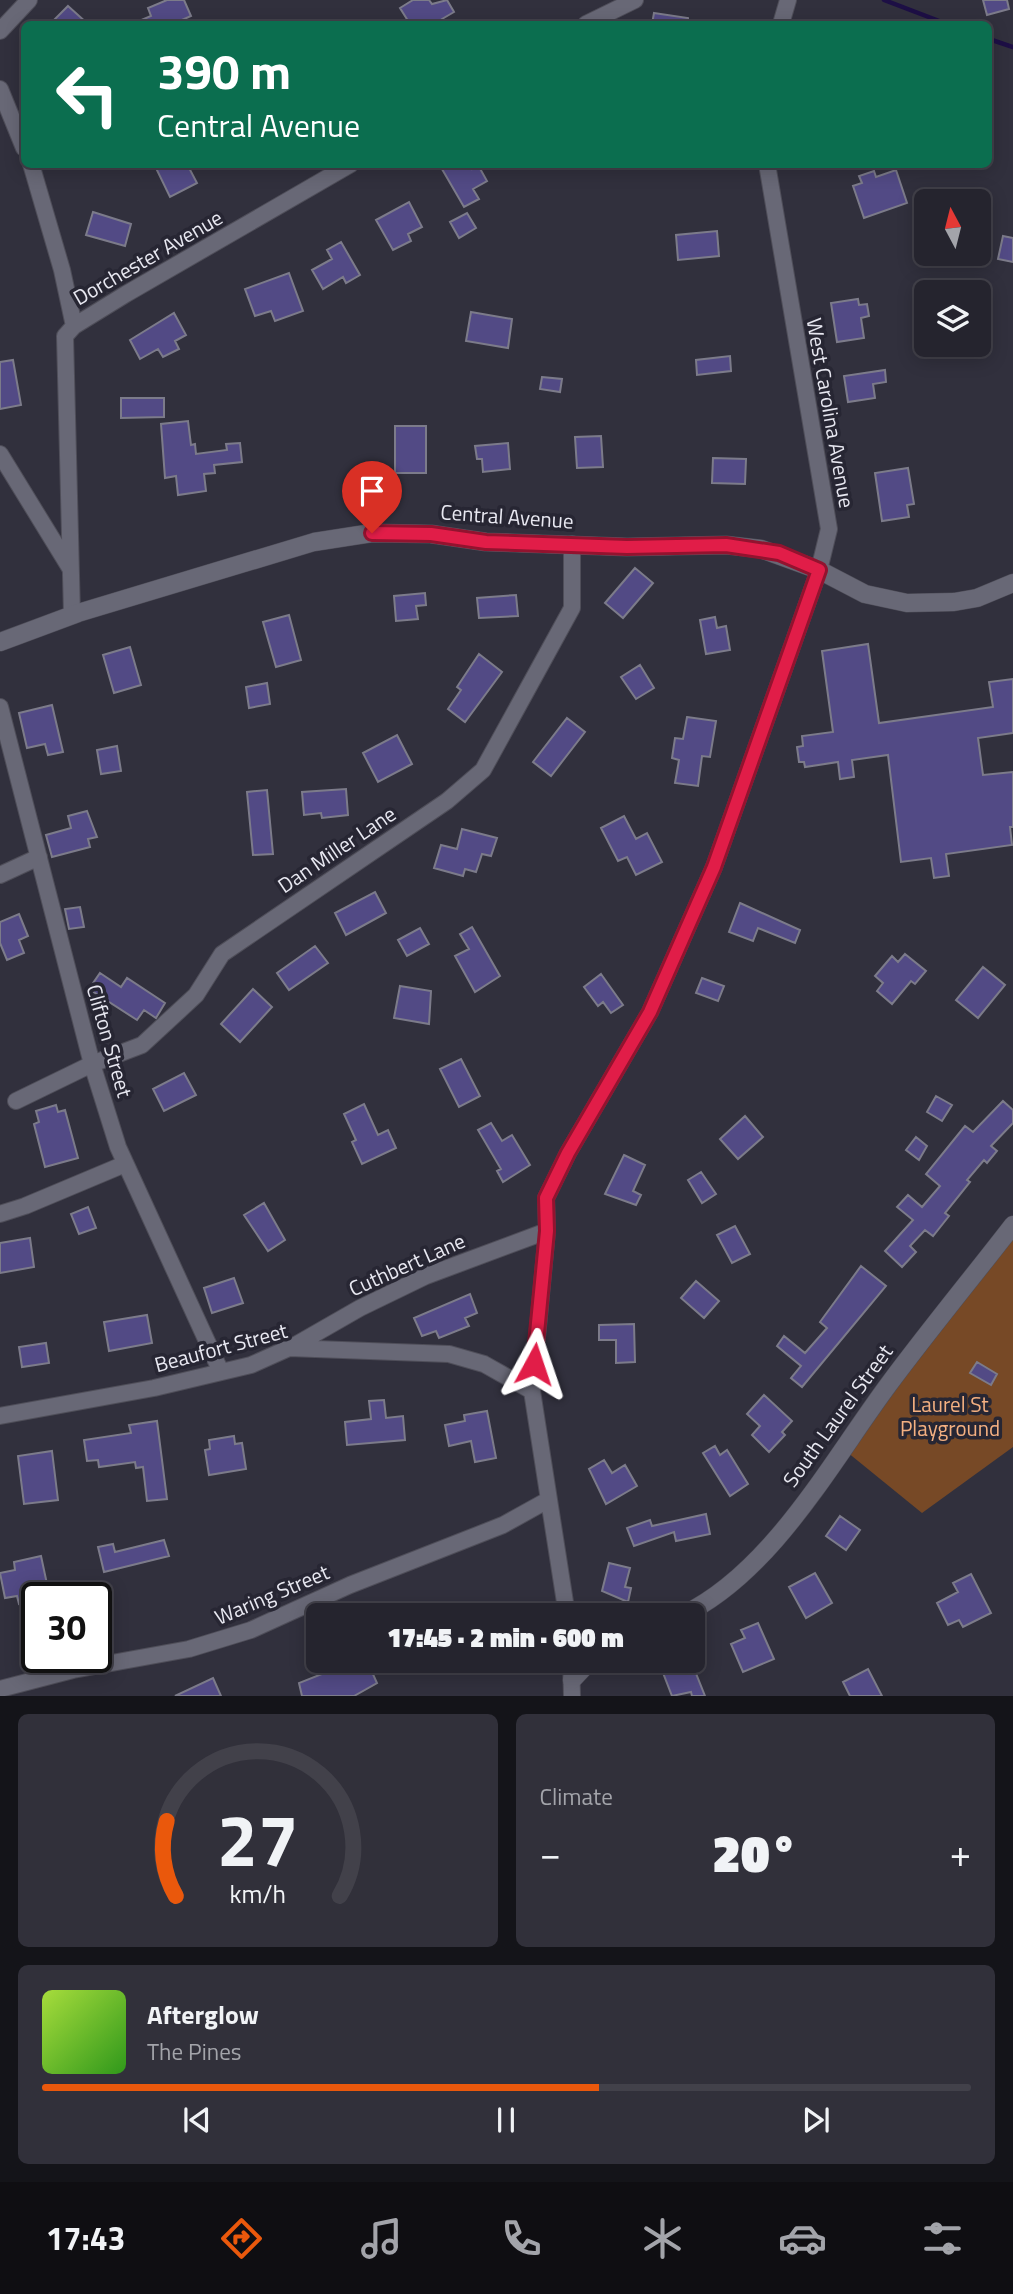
<!DOCTYPE html>
<html lang="en">
<head>
<meta charset="utf-8">
<style>
	:root { --surface:#25242e; --page:#31303a; --text:#f1f3f6; --muted:#a3a4aa; --line:#42414a; --accent:#ea580c }
	body { margin:0; font-family:"Titillium Web",sans-serif; background:var(--page); color:var(--text); height:100vh; display:flex; flex-direction:column; font-size:26px; white-space:nowrap }
	* { box-sizing:border-box; margin:0 }
	p { font-size:23px; color:var(--muted) }
	.icon { flex:none; width:38px; height:38px; fill:none; stroke:currentColor; stroke-width:2; stroke-linecap:round; stroke-linejoin:round }
	.map { position:relative; height:1696px; overflow:hidden }
	.details { display:flex; flex-direction:column; gap:18px; padding:18px; background:#141419; flex:1 }
	.details>* { flex:none }
	.guide { position:absolute; left:21px; top:21px; width:971px; height:147px; border-radius:10px; box-shadow:0 4px 18px #0003,0 0 0 2px var(--line); background:#0b6e4f; color:#fff; overflow:hidden }
	.needle { width:46px; rotate:353deg }
	.fabs { position:absolute; left:914px; top:189px; display:grid; gap:14px }
	.fabs a { display:grid; place-items:center; width:77px; height:77px; border-radius:10px; background:var(--surface); box-shadow:0 4px 18px #0003,0 0 0 2px var(--line); font-size:35px }
	.speed { position:absolute; left:21px; top:1582px; display:flex; gap:14px; font-size:35px; font-weight:700; text-align:center }
	.speed>* { display:grid; place-content:center; width:91px; height:91px; border-radius:50%; background:var(--surface); box-shadow:0 4px 18px #0003,0 0 0 2px var(--line); line-height:1 }
	.speed .limit { border:4px solid #111; border-radius:10px; background:#fff; color:#111 }
	.pin { position:absolute; display:grid; place-items:center; width:60px; height:60px; color:#fff; margin:-72px -30px; border-radius:50% 50% 50% 0; rotate:-45deg; box-shadow:0 0 7px #0007 }
	.pin .icon { rotate:45deg }
	.me { position:absolute; width:77px; margin:-38px; rotate:5deg; stroke-linejoin:round; filter:drop-shadow(0 0 5px #0008) }
	.turn { display:flex; align-items:center; gap:24px; height:147px; padding:0 21px; font-size:32px }
	.turn .icon { width:91px; height:91px; stroke-width:2.5 }
	.turn b { display:block; font-size:49px; line-height:60px }
	.big { font-size:52px; font-weight:800; line-height:1.1 }
	.details .widget { flex:1; display:flex; flex-direction:column; justify-content:center; gap:10px; min-width:0; padding:0 24px; border-radius:10px; background:var(--page) }
	.details .dial { align-items:center; gap:0 }
	.dial svg { height:182px; overflow:visible; fill:none; stroke:var(--line); stroke-width:7; stroke-linecap:round; text-anchor:middle }
	.dial text { fill:var(--text); stroke:none }
	.song { display:flex; align-items:center; gap:21px }
	.cover { width:84px; height:84px; border-radius:10px; background:linear-gradient(135deg,hsl(80 70% 55%),hsl(110 70% 35%)) }
	.played { height:7px; border-radius:4px; background:linear-gradient(90deg,var(--accent) 60%,var(--line) 60%) }
	.keys { display:flex; justify-content:space-around; direction:ltr }
	.heat { display:flex; justify-content:space-between; align-items:center; font-size:38px; direction:ltr }
	.details .tiles { flex:1; display:grid; gap:18px; grid-template-columns:1fr 1fr }
	.widget:last-child { grid-column:span 2 }
	.trip { position:absolute; left:306px; top:1603px; width:399px; height:70px; border-radius:10px; background:var(--surface); box-shadow:0 4px 18px #0003,0 0 0 2px var(--line); font-weight:800; line-height:70px; text-align:center }
	.tab-bar { display:flex; height:112px; justify-content:space-around; align-items:center; background:#0f0e12; color:var(--muted) }
	.tab-bar .icon { width:49px; height:49px }
	.tab-bar .current { color:var(--accent) }
	.tab-bar b { font-size:32px; color:var(--text) }
	.map>svg:first-child { display:block }
	.green { fill:#774926 }
	.lines { fill:none; stroke-linecap:round; stroke-linejoin:round }
	.stream { stroke:#1d0f45; stroke-width:4.5 }
	.building { fill:#524a85; stroke:#7c7b8a; stroke-width:2 }
	.minor-casing { stroke:#4f4e59; stroke-width:18 }
	.tertiary-casing { stroke:#4f4e59; stroke-width:19 }
	.minor { stroke:#686876; stroke-width:16 }
	.tertiary { stroke:#686876; stroke-width:18 }
	.route-casing { stroke:#92132f; stroke-width:18 }
	.route { stroke:#e11d48; stroke-width:12 }
	.labels { text-anchor:middle; stroke-width:7; stroke-linejoin:round; paint-order:stroke }
	.street-label { font-size:21px; fill:#e8e8f1; stroke:#272633 }
	.park-label { font-size:21px; fill:#f4b081; stroke:#272633 }
</style>
</head>
<body>
<div class="map">
<svg width="1013" height="1696" viewBox="0 0 1013 1696">
	<rect width="100%" height="100%" fill="#31303d"/>
	<!-- green -->
	<path class="green" d="M1013 1238V1447L922 1513 847 1452Z"/>
	<g class="lines">
		<!-- stream -->
		<path class="stream" d="M884 0 947 24
			M989 39 1013 47"/>
	</g>
	<!-- building -->
	<path class="building" d="M167 0H184L191 16 173 24H132L151 16 148 8Z
		M413 0H429L432 4 447 0 454 12 442 19 445 24H410L400 8Z
		M983 0H1007L1009 9 987 15Z
		M68 6 88 24H50Z
		M654 13 688 18V24H652Z
		M154 164H187L197 183 170 197Z
		M450 164H469L472 169 478 165 487 181 473 189 479 199 464 207 442 169Z
		M896 170 907 203 864 218 853 186 862 183 859 176 874 171 876 177Z
		M409 202 422 227 408 234 411 241 393 250 376 220Z
		M93 212 131 224 125 246 86 235Z
		M467 213 476 228 459 238 450 222Z
		M717 231 719 256 678 260 676 235Z
		M1003 236 1013 238V262L998 259Z
		M341 242 360 275 346 283 343 277 323 289 312 270 332 259 327 250Z
		M289 273 303 311 275 321 271 311 255 316 245 289Z
		M858 299 859 305 867 304 869 316 861 318 864 338 837 342 831 303Z
		M471 312 512 319 508 348 466 341Z
		M174 313 186 335 175 341 179 349 163 357 158 349 140 359 130 340Z
		M730 356 731 371 697 375 696 360Z
		M13 360 21 405 0 409V362Z
		M885 370 886 382 873 384 875 398 848 402 844 376Z
		M542 377 562 379 560 392 540 389Z
		M121 398H164V417L121 418Z
		M188 421 191 445 195 444 196 454 227 450 226 444 240 443 242 462 214 465 215 473 204 474 206 491 178 495 176 476 165 478 161 424Z
		M395 426H426V473H395Z
		M601 436 603 467 577 468 575 437Z
		M508 443 510 469 483 472 482 459H477L475 446Z
		M713 458 746 459 745 484 712 483Z
		M908 468 914 504 907 505 909 517 882 521 875 473Z
		M635 568 653 583 623 618 605 603Z
		M425 593 426 605 416 606 418 619 396 621 394 596Z
		M516 595 518 616 479 618 477 598Z
		M289 615 301 660 276 667 263 622Z
		M715 617 717 628 726 626 730 650 706 654 700 620Z
		M868 644 879 723 993 707 989 682 1013 679V733L978 738 983 775 1013 772V827H1010L1012 845 946 854 949 876 934 878 931 858 901 862 888 755 852 760 854 777 840 779 838 762 805 767 804 762H799L797 747 803 746 802 736 833 732 822 651Z
		M130 647 141 685 114 693 103 655Z
		M479 654 502 672 465 722 448 709 461 690 457 687Z
		M640 665 654 688 636 699 621 677Z
		M267 683 270 704 249 708 246 687Z
		M52 705 63 752 48 755 45 744 27 748 19 713Z
		M687 717 716 721 710 757 702 756 698 786 675 783 679 760 672 758 675 738 683 739Z
		M567 718 585 732 551 776 533 762Z
		M397 735 412 764 378 782 363 753Z
		M117 746 121 771 101 774 97 750Z
		M346 789 348 815 322 818 321 813 304 815 302 792Z
		M267 790 273 854 253 855 247 792Z
		M87 811 97 837 88 839 90 847 52 857 46 835 71 828 68 816Z
		M624 816 636 839 647 833 662 862 636 875 627 857 618 861 601 828Z
		M462 829 497 838 491 856 482 854 476 872 465 869 463 876 434 868 441 845 457 849Z
		M375 892 386 913 346 935 335 913Z
		M740 903 800 930 795 943 758 928 753 941 729 932Z
		M80 907 84 927 69 929 65 909Z
		M19 914 28 936 19 940 24 953 7 960 0 943V922Z
		M472 927 500 976 475 992 455 956 469 949 460 934Z
		M420 928 429 944 407 956 398 940Z
		M315 946 328 963 289 990 277 973Z
		M905 954 926 971 915 984 911 981 892 1004 877 991 883 983 875 976 892 956 898 962Z
		M983 967 1005 985 978 1018 956 1000Z
		M100 973 121 987 127 978 165 1003 156 1018 144 1010 137 1020 89 989Z
		M601 974 623 1005 611 1013 603 1002 598 1006 584 987Z
		M702 978 724 986 718 1001 696 993Z
		M400 986 431 991 429 1024 394 1018Z
		M253 989 272 1007 240 1042 221 1024Z
		M461 1059 480 1096 459 1107 440 1069Z
		M184 1073 196 1095 164 1111 153 1089Z
		M936 1096 952 1105 942 1121 927 1112Z
		M1003 1101 1013 1110V1123L991 1146 997 1151 987 1163 984 1160 967 1180 970 1182 945 1213 949 1216 933 1236 925 1230 910 1246 916 1252 902 1267 885 1251 913 1220 897 1207 908 1195 922 1207 940 1186 926 1174 965 1126 973 1132Z
		M364 1104 378 1135 388 1130 396 1148 362 1164 352 1142 356 1140 344 1114Z
		M56 1105 58 1112 65 1110 78 1158 45 1167 34 1124 39 1122 36 1111Z
		M745 1116 763 1137 738 1159 720 1139Z
		M491 1123 502 1141 512 1135 530 1165 503 1182 497 1171 501 1169 478 1130Z
		M916 1137 927 1146 919 1160 906 1150Z
		M624 1155 645 1165 633 1191 641 1195 636 1205 605 1194Z
		M701 1172 716 1194 702 1203 688 1180Z
		M264 1203 285 1240 268 1251 244 1215Z
		M88 1207 96 1228 79 1234 71 1214Z
		M735 1226 750 1254 732 1263 717 1235Z
		M30 1238 34 1267 0 1273V1243Z
		M861 1266 886 1286 802 1387 791 1378 801 1366 777 1346 784 1336 805 1353 827 1328 820 1322Z
		M234 1278 243 1303 212 1313 204 1288Z
		M696 1281 719 1301 704 1318 681 1298Z
		M470 1294 477 1313 465 1318 469 1326 439 1338 436 1331 422 1336 414 1318Z
		M147 1315 152 1343 109 1351 104 1322Z
		M634 1324 635 1362 616 1363V1340H599V1325Z
		M46 1343 49 1363 22 1367 19 1347Z
		M977 1362 997 1374 991 1385 970 1373Z
		M764 1395 792 1421 782 1432 785 1435 769 1452 752 1435 760 1426 747 1414Z
		M384 1400 386 1418 403 1416 405 1440 347 1445 345 1422 371 1419 369 1401Z
		M487 1411 496 1458 475 1462 471 1441 449 1446 445 1425 465 1421 464 1415Z
		M157 1421 167 1499 147 1501 143 1467 136 1468 135 1462 99 1467 98 1460 87 1461 84 1440 131 1433 129 1425Z
		M234 1436 235 1444 242 1443 246 1469 209 1475 205 1450 210 1449 209 1440Z
		M715 1446 720 1455 727 1450 748 1484 730 1496 703 1453Z
		M52 1451 58 1500 24 1504 18 1456Z
		M604 1460 612 1473 625 1465 637 1486 606 1504 589 1469Z
		M706 1514 710 1534 676 1541 674 1532 634 1546 627 1528 650 1520 652 1526Z
		M840 1516 860 1530 846 1550 826 1536Z
		M164 1540 169 1556 104 1572 98 1547 113 1544 115 1552Z
		M41 1556 50 1598H37L19 1604 17 1596 5 1598 0 1573 15 1570 14 1562Z
		M609 1563 630 1568 625 1587 631 1588 628 1602 602 1591Z
		M815 1573 832 1603 806 1618 789 1587Z
		M971 1574 991 1613 963 1627 959 1620 948 1625 937 1603 958 1592 953 1583Z
		M758 1623 774 1659 743 1672 731 1644 745 1638 741 1630Z
		M367 1661 377 1683 354 1696H302L299 1683 352 1662Z
		M671 1661H691L705 1696H692L691 1692 672 1696 660 1665Z
		M868 1669 882 1696H850L843 1682Z
		M213 1678 221 1696H175Z"/>
	<g class="lines">
		<defs>
			<path id="minor" d="M586 24 635 0
				M781 24 788 0
				M0 31 29 0
				M0 89 24 148
				M31 164 62 270 74 326
				M0 454 70 568
				M72 615 65 336 74 326 126 294 351 164
				M0 707 92 1064 118 1147 221 1372
				M0 875 39 857
				M16 1101 92 1064 142 1045 196 995 222 954 447 801 483 770 572 608V544
				M0 1214 25 1206 125 1164
				M292 1347 360 1308 426 1276 547 1231
				M0 1416 154 1388 251 1365 289 1348 449 1354 484 1364 532 1391
				M567 1615 532 1391 547 1231 546 1198 568 1153 650 1012 714 867 819 570 829 529 767 164
				M571 1661 572 1696
				M0 1689 73 1670 189 1649 251 1630 350 1585 503 1525 548 1500"/>
			<path id="tertiary" d="M0 642 78 613 314 542 372 533 431 534 486 542 627 547 726 545 761 549 819 570 865 594 907 603 954 602 977 598 1013 583
				M683 1615C772 1572 831 1462 889 1384 929 1330 972 1278 1013 1225
				M572 1680 590 1661"/>
		</defs>
		<!-- minor casing -->
		<use href="#minor" class="minor-casing"/>
		<!-- tertiary casing -->
		<use href="#tertiary" class="tertiary-casing"/>
		<!-- minor -->
		<use href="#minor" class="minor"/>
		<!-- tertiary -->
		<use href="#tertiary" class="tertiary"/>
	</g>
	<g class="lines">
		<defs>
			<path id="route" d="M372 533 431 534 486 542 627 547 726 545 779 553 819 570 714 867 650 1012 568 1153 546 1198 547 1231 534 1364"/>
		</defs>
		<!-- route casing -->
		<use href="#route" class="route-casing"/>
		<!-- route -->
		<use href="#route" class="route"/>
	</g>
	<g class="labels">
		<!-- street labels -->
		<g class="street-label">
			<text transform="translate(148 258) rotate(-30)" y="7">Dorchester Avenue</text>
			<text transform="translate(830 413) rotate(80)" y="7">West Carolina Avenue</text>
			<text transform="translate(507 517) rotate(4)" y="7">Central Avenue</text>
			<text transform="translate(337 850) rotate(-34)" y="7">Dan Miller Lane</text>
			<text transform="translate(109 1041) rotate(74)" y="7">Clifton Street</text>
			<text transform="translate(407 1265) rotate(-24)" y="7">Cuthbert Lane</text>
			<text transform="translate(221 1348) rotate(-15)" y="7">Beaufort Street</text>
			<text transform="translate(838 1416) rotate(-54)" y="7">South Laurel Street</text>
			<text transform="translate(272 1595) rotate(-23)" y="7">Waring Street</text>
		</g>
		<!-- park labels -->
		<g class="park-label">
			<text x="950" y="1412">Laurel St<tspan x="950" dy="24">Playground</tspan></text>
		</g>
	</g>
</svg>
<div class="fabs">
<a><svg class="needle" viewBox="-14 -14 28 28"><path d="M0-13l5 13h-10z" fill="#e53935"/><path d="M0 13l5-13h-10z" fill="#a3a4aa"/></svg></a>
<a><svg class="icon" aria-label="layers" viewBox="0 0 24 24"><path d="M12 4l9 5-9 5-9-5zM3 14l9 5 9-5"/></svg></a>
</div>
<div class="speed"><div class="limit">30</div></div>
<div class="pin" style="left:372px;top:533px;background:#d93025"><svg class="icon" aria-label="arrive" viewBox="0 0 24 24"><path d="M6 21V4h12l-3 4 3 4H6"/></svg></div>
<svg class="me" style="left:534px;top:1364px" viewBox="-20 -20 40 40"><path d="M0-17L14 15 0 8-14 15z" fill="#e11d48" stroke="#fff" stroke-width="4"/></svg>
<div class="trip">17:45 · 2 min · 600 m</div>
<div class="guide">
<div class="turn"><svg class="icon" aria-label="left" viewBox="0 0 24 24"><path d="M17 20v-9H6M10 6l-5 5 5 5"/></svg><div><b>390 m</b>Central Avenue</div></div>
</div>
</div>
<section class="details">
<div class="tiles">
<div class="widget dial"><svg viewBox="0 0 100 80">
<path d="M14 69A42 42 0 1 1 86 69"/>
<path d="M14 69A42 42 0 0 1 10 36" stroke="#ea580c"/>
<text x="50" y="56" font-size="32" font-weight="700">27</text>
<text x="50" y="72" font-size="11">km/h</text>
</svg></div>
<div class="widget"><p>Climate</p>
<div class="heat"><a>−</a><b class="big">20°</b><a>+</a></div>
</div>
<div class="widget">
<div class="song"><i class="cover"></i><div><b>Afterglow</b><p>The Pines</p></div></div>
<div class="played"></div>
<div class="keys"><svg class="icon" aria-label="previous" viewBox="0 0 24 24"><path d="M18 5L8 12l10 7zM5 5v14"/></svg><svg class="icon" aria-label="pause" viewBox="0 0 24 24"><path d="M8 5v14M16 5v14"/></svg><svg class="icon" aria-label="next" viewBox="0 0 24 24"><path d="M6 5l10 7-10 7zM19 5v14"/></svg></div>
</div>
</div>
</section>
<nav class="tab-bar">
<b>17:43</b>
<svg class="icon current" aria-label="directions" viewBox="0 0 24 24"><path d="M12 3l9 9-9 9-9-9zM9 14v-3h6M13 9l2 2-2 2"/></svg>
<svg class="icon" aria-label="music" viewBox="0 0 24 24"><path d="M9 18V5l10-2v13"/><circle cx="6" cy="18" r="3"/><circle cx="16" cy="16" r="3"/></svg>
<svg class="icon" aria-label="phone" viewBox="0 0 24 24"><path d="M5 4h4l2 5-3 2q2 4 5 5l2-3 5 2v4C11 20 4 13 5 4z"/></svg>
<svg class="icon" aria-label="climate" viewBox="0 0 24 24"><path d="M12 3v18M4 7l16 10M4 17L20 7"/></svg>
<svg class="icon" aria-label="car" viewBox="0 0 24 24"><path d="M5 17H2v-5l4-1 3-4h7l3 4 3 1v5h-3M9 17h6M6 11h13"/><circle cx="7" cy="17" r="2"/><circle cx="17" cy="17" r="2"/></svg>
<svg class="icon" aria-label="filters" viewBox="0 0 24 24"><path d="M4 7h16M4 17h16"/><circle cx="9" cy="7" r="2"/><circle cx="15" cy="17" r="2"/></svg>
</nav>
</body>
</html>
